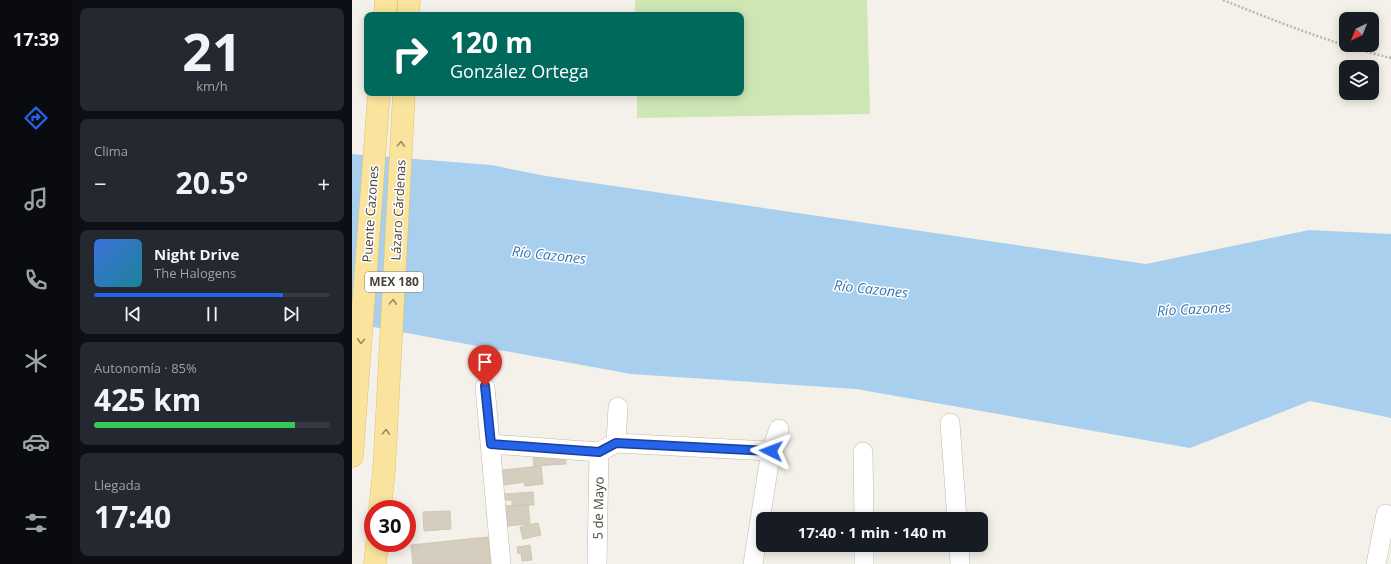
<!DOCTYPE html>
<html lang="es">
<head>
<meta charset="utf-8">
<style>
	:root { --surface:#171b24; --page:#242831; --text:#f1f3f6; --muted:#9ea1a6; --line:#363941; --accent:#2563eb }
	body { margin:0; font-family:"Open Sans",sans-serif; background:var(--page); color:var(--text); height:100vh; display:flex; flex-direction:column; font-size:15px; white-space:nowrap }
	* { box-sizing:border-box; margin:0 }
	p { font-size:13px; color:var(--muted) }
	.icon { flex:none; width:22px; height:22px; fill:none; stroke:currentColor; stroke-width:2; stroke-linecap:round; stroke-linejoin:round }
	.map { position:relative; flex:1; overflow:hidden }
	.panel { display:flex; flex-direction:column; gap:8px; padding:8px; background:#0d0f14; width:280px }
	.panel>* { flex:none }
	.guide { position:absolute; left:12px; top:12px; width:380px; height:84px; border-radius:8px; box-shadow:0 2px 10px #0003; background:#00695c; color:#fff; overflow:hidden }
	.needle { width:26px; rotate:223deg }
	.fabs { position:absolute; left:987px; top:12px; display:grid; gap:8px }
	.fabs a { display:grid; place-items:center; width:40px; height:40px; border-radius:8px; background:var(--surface); box-shadow:0 2px 10px #0003; font-size:20px }
	.speed { position:absolute; left:12px; top:500px; display:flex; gap:8px; font-size:20px; font-weight:700; text-align:center }
	.speed>* { display:grid; place-content:center; width:52px; height:52px; border-radius:50%; background:var(--surface); box-shadow:0 2px 10px #0003; line-height:1 }
	.speed .limit { border:6px solid #d22; background:#fff; color:#111 }
	.pin { position:absolute; display:grid; place-items:center; width:34px; height:34px; color:#fff; margin:-41px -17px; border-radius:50% 50% 50% 0; rotate:-45deg; box-shadow:0 0 4px #0007 }
	.pin .icon { rotate:45deg }
	.me { position:absolute; width:44px; margin:-22px; rotate:273deg; stroke-linejoin:round; filter:drop-shadow(0 0 3px #0008) }
	.turn { display:flex; align-items:center; gap:14px; height:84px; padding:0 20px; font-size:18px }
	.turn .icon { width:52px; height:52px; stroke-width:2.5 }
	.turn b { display:block; font-size:28px; line-height:34px }
	.big { font-size:30px; font-weight:700; line-height:1.1 }
	.panel .tile { flex:1; display:flex; flex-direction:column; justify-content:center; gap:6px; min-width:0; padding:0 14px; border-radius:8px; background:var(--page) }
	.panel .dial { align-items:center; gap:0 }
	.dial b { font-size:52px; line-height:1 }
	.song { display:flex; align-items:center; gap:12px }
	.cover { width:48px; height:48px; border-radius:6px; background:linear-gradient(135deg,hsl(220 70% 55%),hsl(190 70% 35%)) }
	.played { height:4px; border-radius:2px; background:linear-gradient(90deg,var(--accent) 80%,var(--line) 80%) }
	.keys { display:flex; justify-content:space-around; direction:ltr }
	.heat { display:flex; justify-content:space-between; align-items:center; font-size:22px; direction:ltr }
	.charge { height:6px; border-radius:3px; background:linear-gradient(90deg,#34c759 85%,var(--line) 0) }
	.trip { position:absolute; left:404px; top:512px; width:232px; height:40px; border-radius:8px; background:var(--surface); box-shadow:0 2px 10px #0003; font-weight:700; line-height:40px; text-align:center }
	main { display:flex; flex:1; min-height:0 }
	.tab-bar { display:flex; flex-direction:column; width:72px; justify-content:space-around; align-items:center; background:#090b0e; color:var(--muted) }
	.tab-bar .icon { width:28px; height:28px }
	.tab-bar .active { color:var(--accent) }
	.tab-bar b { font-size:18px; color:var(--text) }
	.map>svg:first-child { display:block }
	.pitch { fill:#cee6b4 }
	.water { fill:#a9cfee }
	.building { fill:#d5cebf; stroke:#d0c6b3 }
	.lines { fill:none; stroke-linecap:round; stroke-linejoin:round }
	.minor-casing { stroke:#bfbaac; stroke-width:20 }
	.major-casing { stroke:#dfc26d; stroke-width:23 }
	.path { stroke:#c1b69e; stroke-width:2.5; stroke-dasharray:2 2; stroke-linecap:butt }
	.minor { stroke:#fff; stroke-width:19 }
	.major { stroke:#fae49d; stroke-width:22 }
	.oneway { stroke:#988b65 }
	.route-casing { stroke:#184099; stroke-width:10 }
	.route { stroke:#2563eb; stroke-width:7 }
	.labels { text-anchor:middle; stroke-width:3; stroke-linejoin:round; paint-order:stroke }
	.shield { fill:#fff; stroke:#7f7b74; stroke-width:1 }
	.shield-label { font-size:12px; font-weight:bold; fill:#484238 }
	.street-label { font-size:13px; fill:#484238; stroke:#fff }
	.water-label { font-size:14px; font-style:italic; fill:#3576b0; stroke:#fff }
</style>
</head>
<body>
<main>
<nav class="tab-bar">
<b>17:39</b>
<svg class="icon active" aria-label="directions" viewBox="0 0 24 24"><path d="M12 3l9 9-9 9-9-9zM9 14v-3h6M13 9l2 2-2 2"/></svg>
<svg class="icon" aria-label="music" viewBox="0 0 24 24"><path d="M9 18V5l10-2v13"/><circle cx="6" cy="18" r="3"/><circle cx="16" cy="16" r="3"/></svg>
<svg class="icon" aria-label="phone" viewBox="0 0 24 24"><path d="M5 4h4l2 5-3 2q2 4 5 5l2-3 5 2v4C11 20 4 13 5 4z"/></svg>
<svg class="icon" aria-label="climate" viewBox="0 0 24 24"><path d="M12 3v18M4 7l16 10M4 17L20 7"/></svg>
<svg class="icon" aria-label="car" viewBox="0 0 24 24"><path d="M5 17H2v-5l4-1 3-4h7l3 4 3 1v5h-3M9 17h6M6 11h13"/><circle cx="7" cy="17" r="2"/><circle cx="17" cy="17" r="2"/></svg>
<svg class="icon" aria-label="filters" viewBox="0 0 24 24"><path d="M4 7h16M4 17h16"/><circle cx="9" cy="7" r="2"/><circle cx="15" cy="17" r="2"/></svg>
</nav>
<section class="panel">
<div class="tile dial"><b>21</b><p>km/h</p></div>
<div class="tile"><p>Clima</p>
<div class="heat"><a>−</a><b class="big">20.5°</b><a>+</a></div>
</div>
<div class="tile">
<div class="song"><i class="cover"></i><div><b>Night Drive</b><p>The Halogens</p></div></div>
<div class="played"></div>
<div class="keys"><svg class="icon" aria-label="previous" viewBox="0 0 24 24"><path d="M18 5L8 12l10 7zM5 5v14"/></svg><svg class="icon" aria-label="pause" viewBox="0 0 24 24"><path d="M8 5v14M16 5v14"/></svg><svg class="icon" aria-label="next" viewBox="0 0 24 24"><path d="M6 5l10 7-10 7zM19 5v14"/></svg></div>
</div>
<div class="tile"><p>Autonomía · 85%</p><b class="big">425 km</b><div class="charge"></div></div>
<div class="tile"><p>Llegada</p><b class="big">17:40</b></div>
</section>
<div class="map">
<svg width="1039" height="564" viewBox="0 0 1039 564">
	<rect width="100%" height="100%" fill="#f4f1ea"/>
	<!-- pitch -->
	<path class="pitch" d="M283 0H515L518 114 285 118V93H389V15H283Z"/>
	<!-- water -->
	<path class="water" d="M0 154 139 165 194 176 794 264 957 230 1039 234V418L958 401 838 448 504 389 279 374 0 323Z"/>
	<!-- building -->
	<path class="building" d="M213 454 214 464 182 466 181 456Z
		M189 466 191 484 173 486 172 482 152 485 150 470Z
		M181 492 182 505 160 506V500H151V494Z
		M176 505 178 524 154 526 152 506Z
		M98 511 99 529 72 531 71 512Z
		M186 523 189 535 171 539 168 527Z
		M136 537 139 564H61L59 545Z
		M178 545 180 560 170 561 169 553 166 554 165 547Z"/>
	<g class="lines">
		<defs>
			<path id="minor" d="M133 387 149 564
				M598 423 605 519
				M264 443 266 407
				M139 444 247 452 264 443 419 451
				M511 452 512 519
				M512 545V564
				M607 545 608 564
				M245 564 247 452
				M401 564 419 451 427 429
				M1024 564 1034 514"/>
			<path id="major" d="M33 15 34 0
				M56 15 57 0
				M0 456 27 93
				M28 509 32 471 52 93
				M23 564 25 543"/>
		</defs>
		<!-- minor casing -->
		<use href="#minor" class="minor-casing"/>
		<!-- major casing -->
		<use href="#major" class="major-casing"/>
		<!-- path -->
		<path class="path" d="M871 0C926 22 981 44 1039 58"/>
		<!-- minor -->
		<use href="#minor" class="minor"/>
		<!-- major -->
		<use href="#major" class="major"/>
	</g>
	<!-- one-way arrows -->
	<defs><path id="oneway-chevron" d="M-2-3.5L2.5 0L-2 3.5" fill="none" stroke-width="1.6" stroke-linecap="round" stroke-linejoin="round"/></defs>
	<g class="oneway">
		<use href="#oneway-chevron" transform="translate(49 144) rotate(-87)"/>
		<use href="#oneway-chevron" transform="translate(41 302) rotate(-87)"/>
		<use href="#oneway-chevron" transform="translate(9 341) rotate(94)"/>
		<use href="#oneway-chevron" transform="translate(34 432) rotate(-87)"/>
	</g>
	<g class="lines">
		<defs>
			<path id="route" d="M133 386 139 444 247 452 264 443 419 451"/>
		</defs>
		<!-- route casing -->
		<use href="#route" class="route-casing"/>
		<!-- route -->
		<use href="#route" class="route"/>
	</g>
	<g class="labels">
		<!-- shield labels -->
		<rect class="shield" x="13" y="272" width="58" height="20" rx="3"/>
		<g class="shield-label">
			<text x="42" y="286">MEX 180</text>
		</g>
		<!-- street labels -->
		<g class="street-label">
			<text transform="translate(46 210) rotate(-87)" y="5">Lázaro Cárdenas</text>
			<text transform="translate(18 214) rotate(-86)" y="5">Puente Cazones</text>
			<text transform="translate(246 508) rotate(-89)" y="5">5 de Mayo</text>
		</g>
		<!-- water labels -->
		<g class="water-label">
			<text transform="translate(197 255) rotate(6)" y="5">Río Cazones</text>
			<text transform="translate(519 289) rotate(6)" y="5">Río Cazones</text>
			<text transform="translate(842 309) rotate(-3)" y="5">Río Cazones</text>
		</g>
	</g>
</svg>
<div class="fabs">
<a><svg class="needle" viewBox="-14 -14 28 28"><path d="M0-13l5 13h-10z" fill="#e53935"/><path d="M0 13l5-13h-10z" fill="#9ea1a6"/></svg></a>
<a><svg class="icon" aria-label="layers" viewBox="0 0 24 24"><path d="M12 4l9 5-9 5-9-5zM3 14l9 5 9-5"/></svg></a>
</div>
<div class="speed"><div class="limit">30</div></div>
<div class="pin" style="left:133px;top:386px;background:#d93025"><svg class="icon" aria-label="arrive" viewBox="0 0 24 24"><path d="M6 21V4h12l-3 4 3 4H6"/></svg></div>
<svg class="me" style="left:419px;top:451px" viewBox="-20 -20 40 40"><path d="M0-17L14 15 0 8-14 15z" fill="#2563eb" stroke="#fff" stroke-width="4"/></svg>
<div class="trip">17:40 · 1 min · 140 m</div>
<div class="guide">
<div class="turn"><svg class="icon" aria-label="right" viewBox="0 0 24 24"><path d="M7 20v-9h11M14 6l5 5-5 5"/></svg><div><b>120 m</b>González Ortega</div></div>
</div>
</div>
</main>
</body>
</html>
